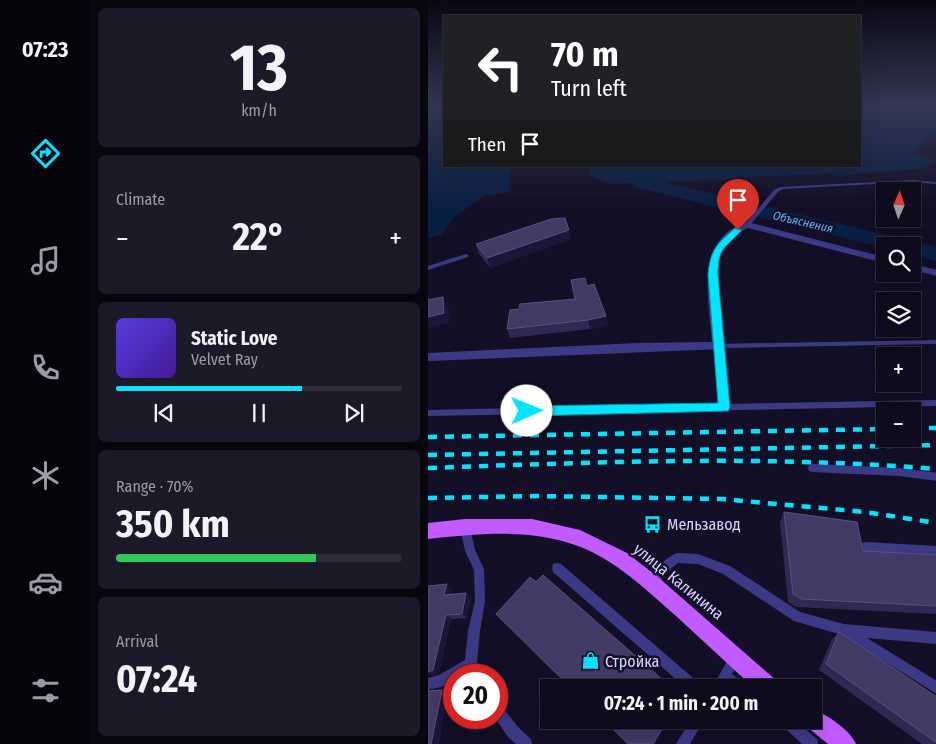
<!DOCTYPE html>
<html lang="en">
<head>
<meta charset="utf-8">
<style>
	:root { --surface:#0e0b1c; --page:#1c1929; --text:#f1f3f6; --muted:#9b9ba3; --line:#2e2b3b; --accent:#00e5ff }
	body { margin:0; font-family:"Fira Sans Condensed",sans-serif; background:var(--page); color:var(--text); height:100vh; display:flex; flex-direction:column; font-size:19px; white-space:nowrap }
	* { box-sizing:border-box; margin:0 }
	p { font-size:16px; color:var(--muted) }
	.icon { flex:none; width:28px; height:28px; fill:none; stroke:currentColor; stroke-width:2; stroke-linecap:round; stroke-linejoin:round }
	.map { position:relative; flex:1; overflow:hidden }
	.details { display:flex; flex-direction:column; gap:8px; padding:8px; background:#08060f; width:338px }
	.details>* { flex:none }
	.hud { position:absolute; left:15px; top:15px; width:418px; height:152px; border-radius:0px; box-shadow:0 5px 20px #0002,0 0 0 1px var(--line); background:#202124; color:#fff; overflow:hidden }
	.needle { width:32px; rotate:3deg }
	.fabs { position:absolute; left:448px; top:182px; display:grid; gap:10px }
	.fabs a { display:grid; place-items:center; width:45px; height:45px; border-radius:0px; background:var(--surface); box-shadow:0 5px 20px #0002,0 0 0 1px var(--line); font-size:25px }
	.speed { position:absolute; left:15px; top:664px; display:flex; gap:10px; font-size:25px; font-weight:700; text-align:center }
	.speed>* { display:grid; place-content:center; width:65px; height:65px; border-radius:50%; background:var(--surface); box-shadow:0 5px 20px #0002,0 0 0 1px var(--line); line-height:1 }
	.speed .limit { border:8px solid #d22; background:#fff; color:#111 }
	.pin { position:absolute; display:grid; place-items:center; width:42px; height:42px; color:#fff; margin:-51px -21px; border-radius:50% 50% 50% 0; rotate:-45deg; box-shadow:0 0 5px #0007 }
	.pin .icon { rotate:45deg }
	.me { position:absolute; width:55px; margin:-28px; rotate:89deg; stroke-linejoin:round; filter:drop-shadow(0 0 4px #0008) }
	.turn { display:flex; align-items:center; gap:18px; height:105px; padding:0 25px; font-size:22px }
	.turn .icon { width:65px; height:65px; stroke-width:2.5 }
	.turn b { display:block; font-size:35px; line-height:42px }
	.then { display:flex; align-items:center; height:48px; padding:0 25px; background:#0003; gap:10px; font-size:19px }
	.big { font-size:38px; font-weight:700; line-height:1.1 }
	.details .card { flex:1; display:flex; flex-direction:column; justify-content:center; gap:8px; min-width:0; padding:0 18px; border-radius:8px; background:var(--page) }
	.details .dial { align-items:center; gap:0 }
	.dial b { font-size:65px; line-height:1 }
	.song { display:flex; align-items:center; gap:15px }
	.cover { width:60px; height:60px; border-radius:8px; background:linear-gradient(135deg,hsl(250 70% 55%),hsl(260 70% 35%)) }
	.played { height:5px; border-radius:2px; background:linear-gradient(90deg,var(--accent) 65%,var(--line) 65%) }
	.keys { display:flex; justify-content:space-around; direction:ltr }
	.heat { display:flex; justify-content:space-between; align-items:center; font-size:28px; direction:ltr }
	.charge { height:8px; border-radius:4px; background:linear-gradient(90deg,#34c759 70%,var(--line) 0) }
	.trip { position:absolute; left:112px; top:679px; width:282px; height:50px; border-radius:0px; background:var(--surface); box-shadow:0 5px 20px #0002,0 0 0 1px var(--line); font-weight:700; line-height:50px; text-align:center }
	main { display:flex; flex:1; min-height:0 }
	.tabs { display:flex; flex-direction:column; width:90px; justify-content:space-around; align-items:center; background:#06040b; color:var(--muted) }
	.tabs .icon { width:35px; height:35px }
	.tabs .current { color:var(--accent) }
	.tabs b { font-size:22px; color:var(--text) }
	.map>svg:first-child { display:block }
	.water { fill:#0a1f44 }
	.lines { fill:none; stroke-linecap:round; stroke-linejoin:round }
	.river { fill:#0a1f44; fill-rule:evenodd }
	.lane { fill:#3d3a85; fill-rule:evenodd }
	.street { fill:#3d3a85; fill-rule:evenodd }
	.primary { fill:#c25bff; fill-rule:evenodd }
	.rail { stroke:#00e5ff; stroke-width:4.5; stroke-dasharray:9 8; stroke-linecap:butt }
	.wall { fill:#312854 }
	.shaded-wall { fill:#1d163a }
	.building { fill:#433a66; stroke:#5a527e }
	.route { fill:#00e5ff; stroke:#0095a6 }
	.labels { text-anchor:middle; stroke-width:5; stroke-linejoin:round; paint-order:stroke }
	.far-water-label { font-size:12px; font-style:italic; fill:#62b6ff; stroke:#130f26 }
	.near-poi-label { font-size:16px; fill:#d9d4ff; stroke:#130f26; text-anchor:start }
	.near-street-label { font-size:16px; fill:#d9d4ff; stroke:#130f26 }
</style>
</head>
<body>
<main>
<nav class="tabs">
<b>07:23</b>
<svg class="icon current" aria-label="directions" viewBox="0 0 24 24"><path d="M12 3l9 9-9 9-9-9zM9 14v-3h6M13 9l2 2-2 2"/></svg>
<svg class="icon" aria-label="music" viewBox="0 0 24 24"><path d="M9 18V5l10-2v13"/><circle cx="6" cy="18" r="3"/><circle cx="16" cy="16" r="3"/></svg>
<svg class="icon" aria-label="phone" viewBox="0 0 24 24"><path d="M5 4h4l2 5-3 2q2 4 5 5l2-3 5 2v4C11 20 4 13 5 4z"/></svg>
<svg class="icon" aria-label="climate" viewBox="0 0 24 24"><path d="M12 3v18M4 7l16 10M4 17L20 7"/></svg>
<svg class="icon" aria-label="car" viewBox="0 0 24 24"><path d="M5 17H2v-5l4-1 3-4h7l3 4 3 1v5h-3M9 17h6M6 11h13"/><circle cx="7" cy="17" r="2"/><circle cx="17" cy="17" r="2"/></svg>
<svg class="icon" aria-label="filters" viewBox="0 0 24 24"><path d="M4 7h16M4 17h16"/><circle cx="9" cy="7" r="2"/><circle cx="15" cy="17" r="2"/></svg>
</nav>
<section class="details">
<div class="card dial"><b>13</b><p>km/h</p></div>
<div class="card"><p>Climate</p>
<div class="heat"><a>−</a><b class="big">22°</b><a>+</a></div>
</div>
<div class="card">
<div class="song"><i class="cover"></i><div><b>Static Love</b><p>Velvet Ray</p></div></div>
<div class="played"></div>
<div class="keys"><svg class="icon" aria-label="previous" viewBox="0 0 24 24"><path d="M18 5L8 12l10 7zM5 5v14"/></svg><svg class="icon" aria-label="pause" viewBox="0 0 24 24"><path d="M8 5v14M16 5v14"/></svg><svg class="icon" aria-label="next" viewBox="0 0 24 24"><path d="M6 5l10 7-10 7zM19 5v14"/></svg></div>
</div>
<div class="card"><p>Range · 70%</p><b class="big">350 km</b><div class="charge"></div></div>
<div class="card"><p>Arrival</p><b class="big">07:24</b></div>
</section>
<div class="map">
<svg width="509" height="744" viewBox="0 0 509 744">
	<rect width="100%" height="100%" fill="#130f26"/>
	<!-- water -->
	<path class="water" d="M0 103H16V166H86L81 172 82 192 56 196 28 216 13 235 0 238Z
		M431 103H508V131L485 153 508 160 497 168 410 176 404 174 313 177 308 179 183 184 161 175V166H431Z"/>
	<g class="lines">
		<!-- river -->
		<path class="river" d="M214 177 509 247V261L484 255V246L456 248 207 187 205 183 207 179Z"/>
		<!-- lane -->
		<path class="lane" d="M485 180 509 182V184L485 182 355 189 350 192 321 226 316 225 346 190 352 187Z
			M38 254 40 255V257L0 270V266Z
			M509 340V344L294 348 300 404 509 400V406L0 416V410L292 404 286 346 287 344Z
			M384 464 471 468 509 473V481L471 476 384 472 381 471 380 468 381 465Z
			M37 522 40 524 42 527 47 550 56 569 57 601 52 631 49 662 55 675H43L41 671 34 675H26V680L13 687 0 690V678L11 675 37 660 40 631 47 601 46 570 37 551 32 527 34 524Z
			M438 542 509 546V556L438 552 434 551 433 547 434 543Z
			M249 553 270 554 302 566 372 612 416 624 509 632V644L439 638 509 681V694L414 635 366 621 295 574 270 564 250 563 243 569 228 586 224 587 220 586 219 582C224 570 237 558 249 553Z
			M129 563 133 564 272 684 274 688H258L125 572 124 568 125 564Z
			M307 652 311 654 313 658 304 674 317 684 319 688H302L299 685 297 688H284L303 654Z
			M69 703 73 705 90 727 103 739 104 744H88L80 737 67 718H69Z
			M263 720H276L262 744H248Z
			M350 720H366L389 739 390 744H374L352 724Z"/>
		<!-- street -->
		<path class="street" d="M319 222 456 257V263L320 228C312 232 304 237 298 245 282 265 294 321 296 346L294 349 0 361V353L209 343 284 342C281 301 266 238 319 222Z
			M484 264 509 270V276L484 270Z"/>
		<!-- primary -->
		<path class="primary" d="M37 519H104L152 530 199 553 230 577 349 681 352 688H326C300 664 274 640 248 616 218 590 188 560 150 546 104 528 48 534 0 539V523Z
			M386 710C400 715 422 730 428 744H400L379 727 375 720H386Z"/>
		<!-- rail -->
		<path class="rail" d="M484 428H509
			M0 437 456 429
			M0 455 509 445
			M0 468C170 462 339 455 509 469
			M0 498 110 496 294 499 437 512 509 523"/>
	</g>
	<!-- wall -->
	<path class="wall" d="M143 239 62 268 51 254 48 244Z
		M159 286 178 316 180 325 162 329 82 338 79 329 91 309 147 299Z
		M356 512 435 551 509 555V614L368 607 360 602 352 522Z
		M19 584 24 589 23 594 43 597 39 618 23 619 11 673Z
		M411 632 509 697V744H494L391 670 404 639Z"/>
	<!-- shaded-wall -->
	<path class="shaded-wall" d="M141 230 143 239 62 268 59 258Z
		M0 293 2 296 3 311 0 305Z
		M15 297 20 307 21 323 0 328V317Z
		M178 316 180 325 162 329 160 320Z
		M19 584 24 589 22 599 16 595Z
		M38 593 43 597 39 618 34 614Z
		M18 615 23 619 11 673 0 677V672Z
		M1 688 8 690 0 691Z
		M14 690 20 692 11 744H3Z
		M239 720H242L227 744H225Z"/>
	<!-- building -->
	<path class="building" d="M137 218 141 230 59 258 48 244 123 219Z
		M157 278 159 286 166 284 178 316 160 320 79 329 82 310 91 309 92 304 147 299 143 280Z
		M15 297 16 313 0 317V300Z
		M356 512 429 522 435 551 509 555V606L373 599 365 594Z
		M115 575 244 688H143L68 614 102 577 108 582Z
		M19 584 16 595 38 593 34 614 18 615 5 670 0 672V586Z
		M411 632 509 697V743L398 664Z
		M0 688H1L0 691 14 690 3 744H0Z
		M176 720H239L225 744H200Z"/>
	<!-- sky -->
	<linearGradient id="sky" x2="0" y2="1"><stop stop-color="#0a0815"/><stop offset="0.5" stop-color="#333752"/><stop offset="1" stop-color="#333752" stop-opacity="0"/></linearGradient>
	<rect width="509" height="207" fill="url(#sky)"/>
	<!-- route -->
	<path class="route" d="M307 228 314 230C297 249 290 246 290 275L302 407 300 411 99 416 94 415 93 411 94 408 99 406 290 403 280 275C282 250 289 244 307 228Z"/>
	<!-- icons -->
	<defs>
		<symbol id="bus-bare" viewBox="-9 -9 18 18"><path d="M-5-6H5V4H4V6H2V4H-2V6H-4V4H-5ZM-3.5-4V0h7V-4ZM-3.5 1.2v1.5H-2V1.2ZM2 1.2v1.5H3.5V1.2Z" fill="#00e5ff" stroke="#130f26" stroke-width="2.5" paint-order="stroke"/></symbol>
		<symbol id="shop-bare" viewBox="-9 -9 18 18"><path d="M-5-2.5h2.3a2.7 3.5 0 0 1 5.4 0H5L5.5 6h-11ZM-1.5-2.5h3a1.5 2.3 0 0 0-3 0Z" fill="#00e5ff" stroke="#130f26" stroke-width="2.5" paint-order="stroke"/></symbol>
	</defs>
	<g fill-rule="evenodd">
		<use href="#bus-bare" x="212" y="512" width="25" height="25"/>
		<use href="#shop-bare" x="150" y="648" width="25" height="25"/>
	</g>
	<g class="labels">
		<!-- far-water labels -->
		<g class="far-water-label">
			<text transform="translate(375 222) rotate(13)" y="4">Объяснения</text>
		</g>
		<!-- near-poi labels -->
		<g class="near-poi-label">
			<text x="239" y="530">Мельзавод</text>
			<text x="177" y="667">Стройка</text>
		</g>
		<!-- near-street labels -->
		<g class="near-street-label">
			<text transform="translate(251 581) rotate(39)" y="6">улица Калинина</text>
		</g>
	</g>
</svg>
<div class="fabs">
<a><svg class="needle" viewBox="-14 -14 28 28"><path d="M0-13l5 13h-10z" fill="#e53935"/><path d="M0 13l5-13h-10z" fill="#9b9ba3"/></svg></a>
<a><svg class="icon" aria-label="search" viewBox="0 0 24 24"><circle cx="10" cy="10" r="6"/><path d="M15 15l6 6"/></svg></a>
<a><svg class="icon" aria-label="layers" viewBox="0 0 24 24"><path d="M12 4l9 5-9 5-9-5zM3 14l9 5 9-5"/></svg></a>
<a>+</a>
<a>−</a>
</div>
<div class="speed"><div class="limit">20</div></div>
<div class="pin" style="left:310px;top:230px;background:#d93025"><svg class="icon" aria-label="arrive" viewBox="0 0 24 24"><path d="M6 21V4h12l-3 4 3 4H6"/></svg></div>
<svg class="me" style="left:99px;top:411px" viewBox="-20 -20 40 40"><circle r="19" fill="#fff"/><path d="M0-13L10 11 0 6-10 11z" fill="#00e5ff"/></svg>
<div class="trip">07:24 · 1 min · 200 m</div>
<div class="hud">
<div class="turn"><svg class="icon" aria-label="left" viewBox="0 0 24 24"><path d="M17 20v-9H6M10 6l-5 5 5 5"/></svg><div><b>70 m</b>Turn left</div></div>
<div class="then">Then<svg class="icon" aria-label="arrive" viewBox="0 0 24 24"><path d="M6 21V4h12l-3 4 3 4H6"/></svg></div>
</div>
</div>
</main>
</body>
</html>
